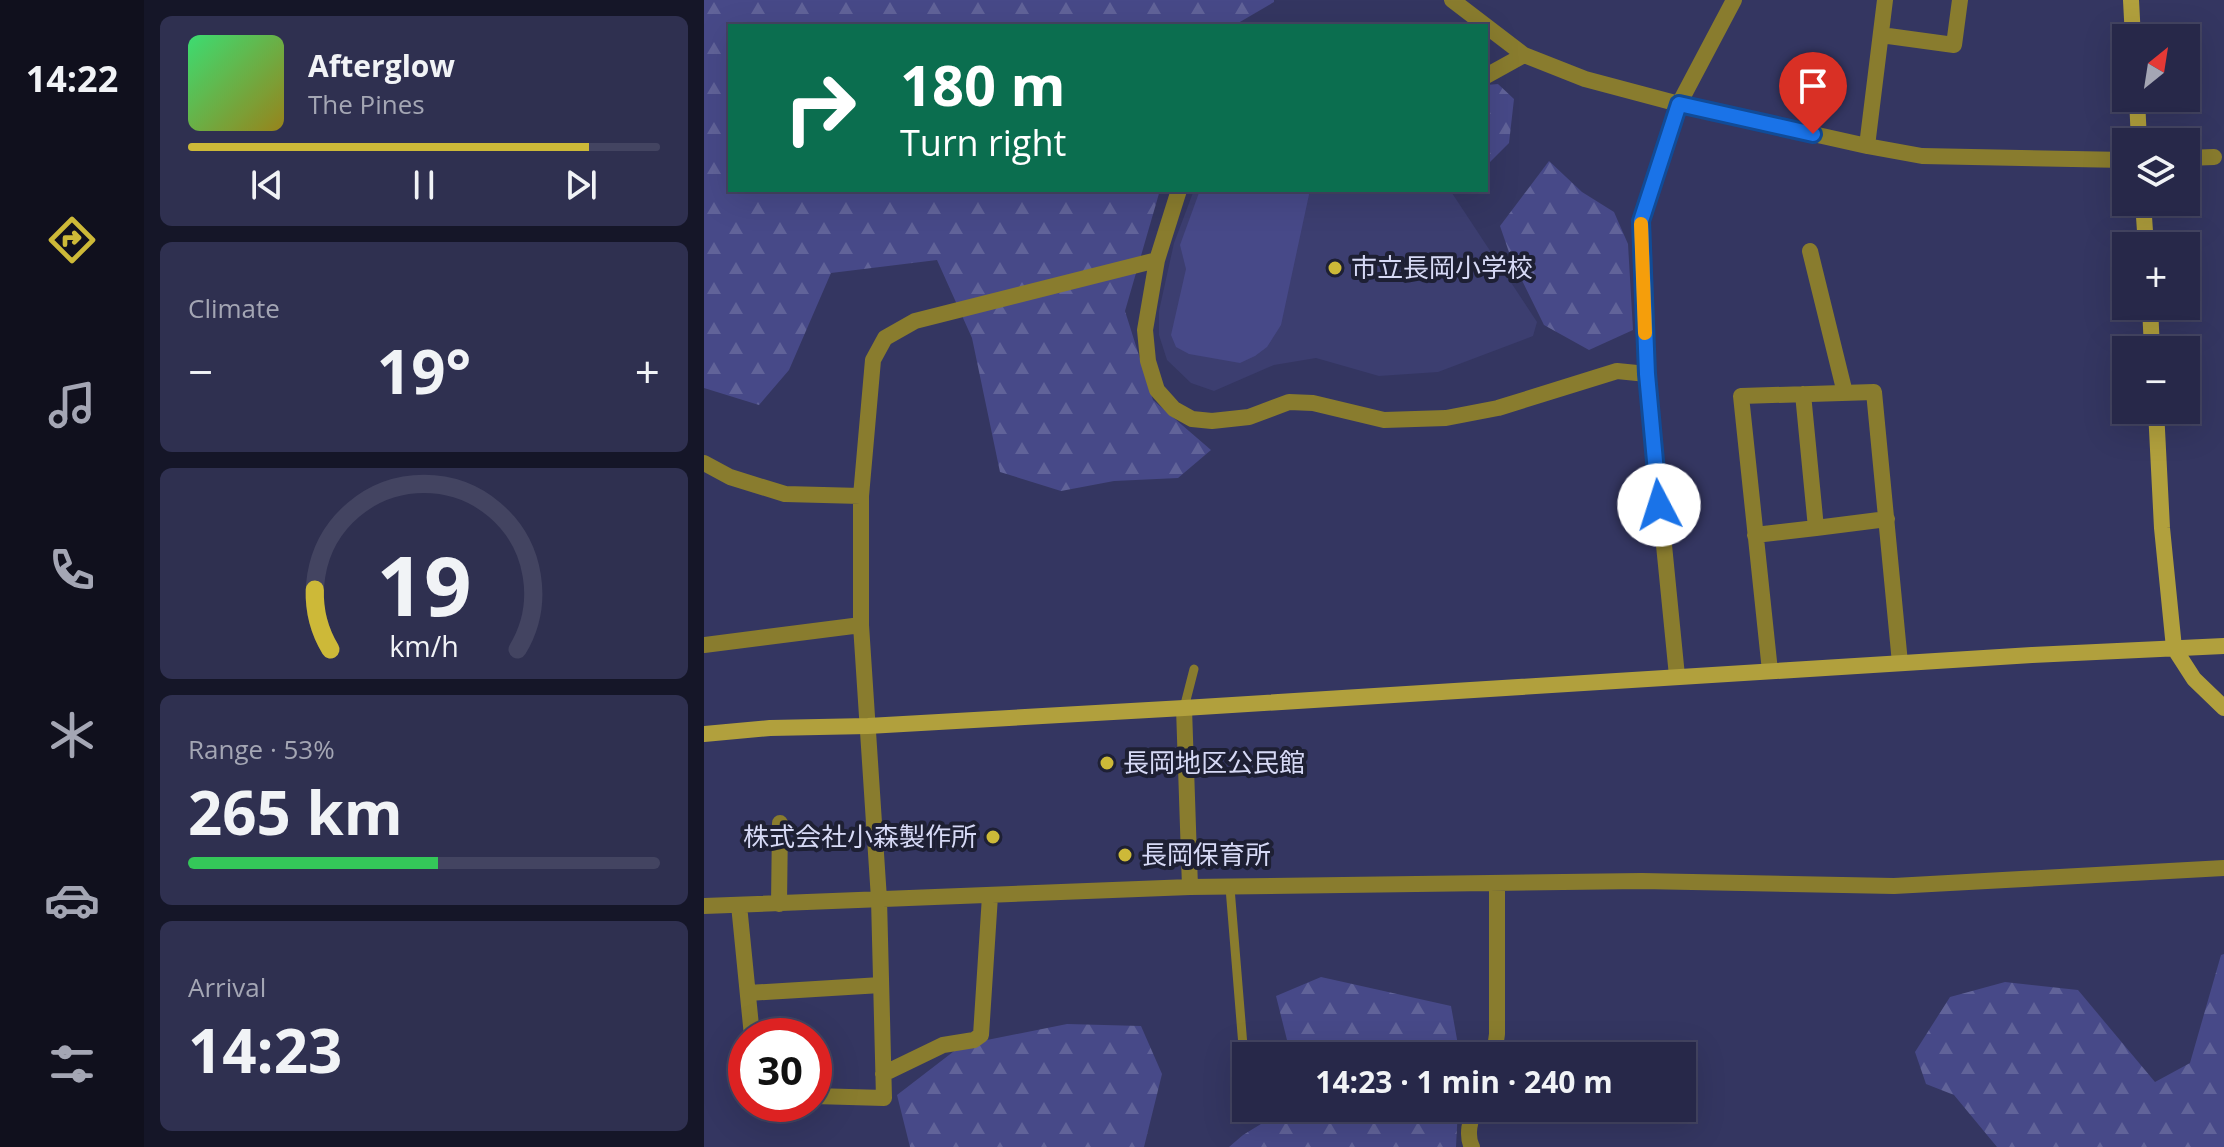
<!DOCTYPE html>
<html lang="en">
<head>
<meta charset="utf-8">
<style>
	:root { --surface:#272849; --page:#2f3050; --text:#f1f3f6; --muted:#a4a6b4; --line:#434461; --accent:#cdb938 }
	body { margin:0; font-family:"Open Sans","Noto Sans JP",sans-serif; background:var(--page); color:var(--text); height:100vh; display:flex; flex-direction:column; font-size:30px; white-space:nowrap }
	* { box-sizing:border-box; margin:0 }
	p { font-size:26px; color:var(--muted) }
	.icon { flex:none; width:44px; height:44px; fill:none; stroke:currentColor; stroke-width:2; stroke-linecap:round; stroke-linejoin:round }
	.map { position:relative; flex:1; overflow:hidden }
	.panel { display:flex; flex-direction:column; gap:16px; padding:16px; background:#151628; width:560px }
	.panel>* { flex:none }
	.banner { position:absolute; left:24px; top:24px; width:760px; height:168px; border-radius:0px; box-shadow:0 8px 32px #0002,0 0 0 2px var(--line); background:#0b6e4f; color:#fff; overflow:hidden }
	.needle { width:52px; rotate:30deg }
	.tools { position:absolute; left:1408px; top:24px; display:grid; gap:16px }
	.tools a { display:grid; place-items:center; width:88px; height:88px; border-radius:0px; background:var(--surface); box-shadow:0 8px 32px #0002,0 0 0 2px var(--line); font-size:40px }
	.speed { position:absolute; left:24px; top:1018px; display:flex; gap:16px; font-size:40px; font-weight:700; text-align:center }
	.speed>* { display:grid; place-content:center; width:104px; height:104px; border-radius:50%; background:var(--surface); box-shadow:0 8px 32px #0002,0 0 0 2px var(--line); line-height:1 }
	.speed .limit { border:12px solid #d22; background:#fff; color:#111 }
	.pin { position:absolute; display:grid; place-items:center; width:68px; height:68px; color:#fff; margin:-82px -34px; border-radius:50% 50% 50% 0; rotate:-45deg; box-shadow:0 0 8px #0007 }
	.pin .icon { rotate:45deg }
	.me { position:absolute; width:88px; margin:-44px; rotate:355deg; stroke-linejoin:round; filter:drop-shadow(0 0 6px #0008) }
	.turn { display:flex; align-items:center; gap:28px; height:168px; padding:0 40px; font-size:36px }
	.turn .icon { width:104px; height:104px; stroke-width:2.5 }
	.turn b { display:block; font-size:56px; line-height:68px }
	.big { font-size:60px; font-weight:700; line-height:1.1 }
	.panel .tile { flex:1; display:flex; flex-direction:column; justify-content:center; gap:12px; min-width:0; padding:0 28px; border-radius:12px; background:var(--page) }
	.panel .dial { align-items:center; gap:0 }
	.dial svg { height:208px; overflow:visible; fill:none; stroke:var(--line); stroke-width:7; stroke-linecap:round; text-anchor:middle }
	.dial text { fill:var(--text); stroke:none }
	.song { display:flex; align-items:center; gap:24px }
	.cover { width:96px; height:96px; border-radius:12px; background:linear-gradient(135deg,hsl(140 70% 55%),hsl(50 70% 35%)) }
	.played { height:8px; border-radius:4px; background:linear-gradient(90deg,var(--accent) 85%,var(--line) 85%) }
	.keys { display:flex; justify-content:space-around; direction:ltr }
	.heat { display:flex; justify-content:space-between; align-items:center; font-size:44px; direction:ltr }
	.charge { height:12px; border-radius:6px; background:linear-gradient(90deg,#34c759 53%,var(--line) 0) }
	.trip { position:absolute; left:528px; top:1042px; width:464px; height:80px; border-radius:0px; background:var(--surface); box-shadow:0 8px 32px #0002,0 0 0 2px var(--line); font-weight:700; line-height:80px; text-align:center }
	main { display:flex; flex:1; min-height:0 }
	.tabs { display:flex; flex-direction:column; width:144px; justify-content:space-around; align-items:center; background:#10101d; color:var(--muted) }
	.tabs .icon { width:56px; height:56px }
	.tabs .active { color:var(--accent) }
	.tabs b { font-size:36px; color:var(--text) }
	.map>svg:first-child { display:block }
	.built { fill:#3c3e70 }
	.forest { fill:url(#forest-firs) }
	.pitch { fill:#474988 }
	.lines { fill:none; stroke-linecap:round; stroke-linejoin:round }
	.lane { stroke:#897c2e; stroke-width:9 }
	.street { stroke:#897c2e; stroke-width:16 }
	.secondary { stroke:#b1a03d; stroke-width:16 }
	.route-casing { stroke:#114b97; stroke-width:20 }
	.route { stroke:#1a73e8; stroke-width:14 }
	.slow { stroke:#f59e0b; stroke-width:14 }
	.poi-dot { fill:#cdb938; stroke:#1e2034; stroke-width:3 }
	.labels { text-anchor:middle; stroke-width:8; stroke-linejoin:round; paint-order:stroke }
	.poi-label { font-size:26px; fill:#d6d9f5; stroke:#1e2034; text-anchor:start }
</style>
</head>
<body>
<main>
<nav class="tabs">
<b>14:22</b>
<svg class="icon active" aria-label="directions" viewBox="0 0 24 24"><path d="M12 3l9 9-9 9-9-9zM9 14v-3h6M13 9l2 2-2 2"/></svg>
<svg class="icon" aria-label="music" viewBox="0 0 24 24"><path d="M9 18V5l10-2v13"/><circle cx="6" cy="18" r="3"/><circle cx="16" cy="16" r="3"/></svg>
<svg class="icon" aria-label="phone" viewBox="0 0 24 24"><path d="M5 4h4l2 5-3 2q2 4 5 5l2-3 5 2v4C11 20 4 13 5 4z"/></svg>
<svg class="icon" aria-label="climate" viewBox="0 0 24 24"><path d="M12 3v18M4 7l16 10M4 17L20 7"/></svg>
<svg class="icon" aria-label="car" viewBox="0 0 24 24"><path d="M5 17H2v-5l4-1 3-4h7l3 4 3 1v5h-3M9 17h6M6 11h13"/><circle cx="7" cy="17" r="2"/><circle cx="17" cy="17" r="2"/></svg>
<svg class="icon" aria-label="filters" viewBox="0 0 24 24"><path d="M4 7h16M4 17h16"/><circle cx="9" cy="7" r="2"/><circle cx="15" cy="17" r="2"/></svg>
</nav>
<section class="panel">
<div class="tile">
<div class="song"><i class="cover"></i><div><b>Afterglow</b><p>The Pines</p></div></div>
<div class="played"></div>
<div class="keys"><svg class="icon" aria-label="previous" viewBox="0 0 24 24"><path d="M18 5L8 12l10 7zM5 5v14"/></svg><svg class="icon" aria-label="pause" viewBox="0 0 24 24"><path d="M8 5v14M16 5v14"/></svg><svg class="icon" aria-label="next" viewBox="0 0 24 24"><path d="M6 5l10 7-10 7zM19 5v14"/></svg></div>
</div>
<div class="tile"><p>Climate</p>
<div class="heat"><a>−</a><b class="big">19°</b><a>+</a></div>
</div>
<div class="tile dial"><svg viewBox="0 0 100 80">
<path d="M14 69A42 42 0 1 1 86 69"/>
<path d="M14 69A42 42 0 0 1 8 46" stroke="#cdb938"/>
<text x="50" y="56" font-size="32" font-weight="700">19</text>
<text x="50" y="72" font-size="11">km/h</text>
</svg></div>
<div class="tile"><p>Range · 53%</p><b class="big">265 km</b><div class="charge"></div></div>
<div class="tile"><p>Arrival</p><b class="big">14:23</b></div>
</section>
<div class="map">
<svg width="1520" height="1147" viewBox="0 0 1520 1147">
	<defs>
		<pattern id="forest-firs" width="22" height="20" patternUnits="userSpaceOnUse" patternTransform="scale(2)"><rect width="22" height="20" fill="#474988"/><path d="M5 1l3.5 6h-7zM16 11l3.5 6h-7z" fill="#616399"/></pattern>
	</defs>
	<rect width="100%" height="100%" fill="#343661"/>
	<!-- built -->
	<path class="built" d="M490 190H746L833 322 829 336 734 372 675 376 612 358 570 365 510 391 487 383 463 360 455 335V311L470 243Z"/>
	<!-- forest -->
	<path class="forest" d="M0 0H570V2L529 26H26V190H456L421 311 449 400 507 450 474 478 410 481 357 491 296 472 268 338 233 260 127 273 85 370 55 405 0 388Z
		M794 84 810 99 805 143 782 166V85Z
		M845 161 878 192 910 212 924 244 929 330 885 350 840 325 807 258 796 226Z
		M1520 954V1147H1293L1250 1095 1222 1084 1211 1052 1246 997 1301 982 1374 990 1451 1082 1486 1063 1517 955Z
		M617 977 747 1006 756 1056H587L572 996Z
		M363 1024 437 1026 458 1074 440 1147H206L193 1095 258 1045Z
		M583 1108H754L752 1147H525L539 1135Z"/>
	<!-- pitch -->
	<path class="pitch" d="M496 190H606L577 325 563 347 551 356 536 363 485 354 472 347 467 335 482 269 476 245Z"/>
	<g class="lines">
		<!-- lane -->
		<path class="lane" d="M480 708 490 669
			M526 888 539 1046"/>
		<!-- street -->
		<path class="street" d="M748 0 820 55 881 79 975 104 1163 146 1218 156 1422 160
			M1177 35 1250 45 1256 0
			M782 76 820 55
			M1163 146 1181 0
			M1482 158 1510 157
			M475 190 453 260 441 330 444 361 453 390 470 409 488 419 508 421 545 417 585 402 609 403 680 420 742 418 794 408 913 371 943 374
			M1106 251 1141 393
			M0 463 26 477 81 494 157 496
			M1112 528 1183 519
			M1051 535 1112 528 1099 394
			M0 645 157 625
			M1066 671 1037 396 1170 392 1196 663
			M973 676 943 374 937 221 975 104 1030 0
			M480 708 486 887
			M75 904 76 823
			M35 905 48 1036
			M0 906 486 887 938 881 1190 886 1520 868
			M44 993 177 985
			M790 1056 793 1034V884
			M179 1074 239 1045 270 1040 277 1035 286 896
			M110 1096 180 1098 175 899 157 625V496L169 360 181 338 211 321 453 260
			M768 1147C762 1136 766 1119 771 1108"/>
		<!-- secondary -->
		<path class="secondary" d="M1427 0 1429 38
			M1433 98 1435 142
			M1439 202 1442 246
			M1446 306 1448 350
			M1452 410 1458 528 1470 648 1490 679 1520 708
			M0 734 66 728 164 726 480 708 1328 655 1520 646"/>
	</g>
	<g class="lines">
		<defs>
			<path id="route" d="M955 505 943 374 937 221 975 104 1109 134"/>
		</defs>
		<!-- route casing -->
		<use href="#route" class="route-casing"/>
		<!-- route -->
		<use href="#route" class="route"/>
		<!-- slow -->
		<path class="slow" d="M937 224 941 333"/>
	</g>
	<!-- markers -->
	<g class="poi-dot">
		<circle cx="631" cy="268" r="8"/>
		<circle cx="403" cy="763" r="8"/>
		<circle cx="289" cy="837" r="8"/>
		<circle cx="421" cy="855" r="8"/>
	</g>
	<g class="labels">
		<!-- poi labels -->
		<g class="poi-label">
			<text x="647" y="277">市立長岡小学校</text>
			<text x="419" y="772">長岡地区公民館</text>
			<text x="273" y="846" text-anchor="end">株式会社小森製作所</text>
			<text x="437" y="864">長岡保育所</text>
		</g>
	</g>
</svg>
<div class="tools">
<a><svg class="needle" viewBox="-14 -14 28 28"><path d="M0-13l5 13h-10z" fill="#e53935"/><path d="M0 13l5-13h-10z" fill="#a4a6b4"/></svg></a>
<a><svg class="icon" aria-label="layers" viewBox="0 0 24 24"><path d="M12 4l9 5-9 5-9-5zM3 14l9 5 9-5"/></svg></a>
<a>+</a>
<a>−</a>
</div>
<div class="speed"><div class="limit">30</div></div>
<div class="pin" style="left:1109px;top:134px;background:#d93025"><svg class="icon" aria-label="arrive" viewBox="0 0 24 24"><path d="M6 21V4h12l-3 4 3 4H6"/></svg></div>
<svg class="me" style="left:955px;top:505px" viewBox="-20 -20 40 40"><circle r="19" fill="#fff"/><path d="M0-13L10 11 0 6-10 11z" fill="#1a73e8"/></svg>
<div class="trip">14:23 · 1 min · 240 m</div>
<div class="banner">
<div class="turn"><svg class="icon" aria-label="right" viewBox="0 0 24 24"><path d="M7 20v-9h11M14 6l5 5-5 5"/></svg><div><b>180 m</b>Turn right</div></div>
</div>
</div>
</main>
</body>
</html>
